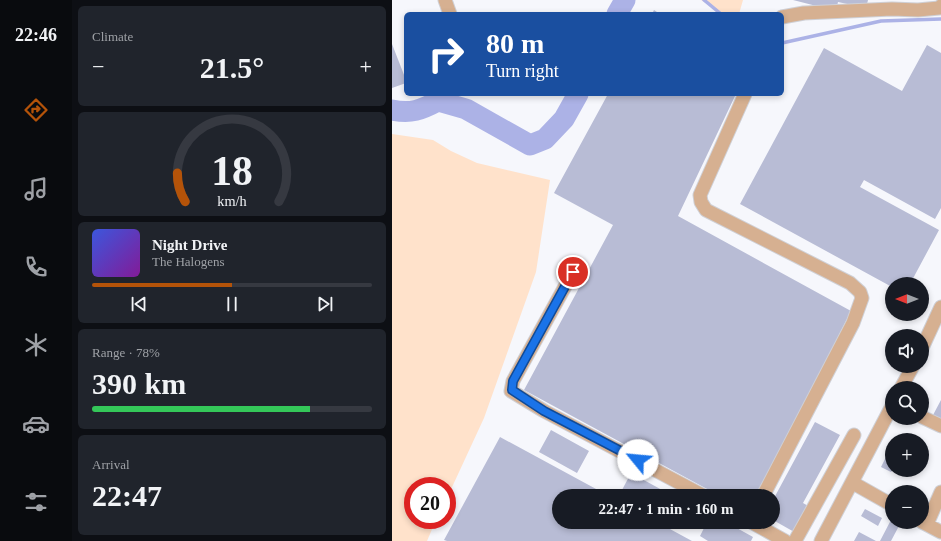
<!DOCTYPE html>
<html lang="en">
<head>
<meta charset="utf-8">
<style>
	:root { --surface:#171b24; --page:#20242c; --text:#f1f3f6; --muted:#9ea1a6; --line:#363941; --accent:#b45309 }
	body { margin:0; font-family:Georgia,serif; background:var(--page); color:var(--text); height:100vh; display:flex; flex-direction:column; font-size:15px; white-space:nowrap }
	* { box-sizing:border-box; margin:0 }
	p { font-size:13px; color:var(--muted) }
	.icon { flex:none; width:22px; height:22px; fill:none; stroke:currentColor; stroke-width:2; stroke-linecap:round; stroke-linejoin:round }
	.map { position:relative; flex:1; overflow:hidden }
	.sheet { display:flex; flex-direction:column; gap:6px; padding:6px; background:#0d0f14; width:320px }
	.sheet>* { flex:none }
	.guide { position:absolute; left:12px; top:12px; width:380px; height:84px; border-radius:6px; box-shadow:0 2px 6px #0003; background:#1a4fa0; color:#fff; overflow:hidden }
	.needle { width:26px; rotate:270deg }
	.controls { position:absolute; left:493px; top:277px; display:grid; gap:8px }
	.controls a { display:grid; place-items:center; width:44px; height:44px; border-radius:50%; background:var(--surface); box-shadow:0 2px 6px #0003; font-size:20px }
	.speed { position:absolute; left:12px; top:477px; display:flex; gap:8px; font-size:20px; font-weight:700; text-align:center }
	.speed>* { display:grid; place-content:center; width:52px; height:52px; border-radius:50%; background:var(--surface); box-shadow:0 2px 6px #0003; line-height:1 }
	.speed .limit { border:6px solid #d22; background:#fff; color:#111 }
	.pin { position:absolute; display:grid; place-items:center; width:34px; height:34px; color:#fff; margin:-17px; border:2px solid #fff; border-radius:50%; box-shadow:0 1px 4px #0007 }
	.me { position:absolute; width:44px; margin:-22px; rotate:298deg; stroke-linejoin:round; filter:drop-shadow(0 0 3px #0008) }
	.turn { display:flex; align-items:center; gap:14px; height:84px; padding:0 16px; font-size:18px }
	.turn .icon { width:52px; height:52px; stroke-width:2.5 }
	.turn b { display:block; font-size:28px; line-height:34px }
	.big { font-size:30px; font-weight:800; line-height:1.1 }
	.sheet .tile { flex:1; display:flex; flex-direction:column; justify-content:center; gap:6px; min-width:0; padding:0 14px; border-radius:6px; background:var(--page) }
	.sheet .dial { align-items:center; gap:0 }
	.dial svg { height:104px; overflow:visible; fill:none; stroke:var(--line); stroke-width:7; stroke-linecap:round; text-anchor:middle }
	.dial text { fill:var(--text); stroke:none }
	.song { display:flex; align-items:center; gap:12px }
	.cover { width:48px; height:48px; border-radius:6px; background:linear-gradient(135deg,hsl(230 70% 55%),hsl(290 70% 35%)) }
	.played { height:4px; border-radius:2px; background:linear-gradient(90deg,var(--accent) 50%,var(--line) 50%) }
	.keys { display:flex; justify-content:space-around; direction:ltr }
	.heat { display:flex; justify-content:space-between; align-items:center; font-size:22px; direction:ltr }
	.charge { height:6px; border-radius:3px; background:linear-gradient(90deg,#34c759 78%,var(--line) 0) }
	.trip { position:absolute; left:160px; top:489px; width:228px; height:40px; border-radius:20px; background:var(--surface); box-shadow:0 2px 6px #0003; font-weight:800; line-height:40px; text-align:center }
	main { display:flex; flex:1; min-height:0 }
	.tab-bar { display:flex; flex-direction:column; width:72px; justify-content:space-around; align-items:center; background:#090b0e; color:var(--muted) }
	.tab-bar .icon { width:28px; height:28px }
	.tab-bar .active { color:var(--accent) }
	.tab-bar b { font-size:18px; color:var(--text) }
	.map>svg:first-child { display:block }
	.green { fill:#ffe2cb }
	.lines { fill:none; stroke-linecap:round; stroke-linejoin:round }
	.stream { stroke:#acb2e6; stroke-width:3.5 }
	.river { stroke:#acb2e6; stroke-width:21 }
	.building { fill:#b8bcd5 }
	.minor-casing { stroke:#cfd0d6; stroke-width:15 }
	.minor { stroke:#d6b091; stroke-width:13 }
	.route-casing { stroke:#114b97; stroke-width:10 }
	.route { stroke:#1a73e8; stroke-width:7 }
</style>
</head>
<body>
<main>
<nav class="tab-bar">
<b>22:46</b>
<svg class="icon active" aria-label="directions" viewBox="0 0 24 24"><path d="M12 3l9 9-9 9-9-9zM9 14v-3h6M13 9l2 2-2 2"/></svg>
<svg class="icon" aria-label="music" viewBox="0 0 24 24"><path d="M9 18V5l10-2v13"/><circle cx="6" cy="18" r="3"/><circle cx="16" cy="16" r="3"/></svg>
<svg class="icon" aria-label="phone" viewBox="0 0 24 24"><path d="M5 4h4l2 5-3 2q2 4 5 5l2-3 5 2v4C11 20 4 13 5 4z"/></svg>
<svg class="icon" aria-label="climate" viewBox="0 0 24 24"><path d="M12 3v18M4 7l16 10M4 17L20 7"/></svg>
<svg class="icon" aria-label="car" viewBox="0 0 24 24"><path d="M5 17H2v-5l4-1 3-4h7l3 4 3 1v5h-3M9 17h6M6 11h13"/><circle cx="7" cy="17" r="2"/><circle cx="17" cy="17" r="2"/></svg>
<svg class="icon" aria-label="filters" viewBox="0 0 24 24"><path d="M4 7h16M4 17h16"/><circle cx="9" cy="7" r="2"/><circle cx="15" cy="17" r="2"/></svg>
</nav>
<section class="sheet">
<div class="tile"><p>Climate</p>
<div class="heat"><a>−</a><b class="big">21.5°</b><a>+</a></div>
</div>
<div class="tile dial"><svg viewBox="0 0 100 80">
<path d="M14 69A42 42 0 1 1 86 69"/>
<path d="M14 69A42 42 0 0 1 8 47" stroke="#b45309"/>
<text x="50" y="56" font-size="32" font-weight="700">18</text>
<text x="50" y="72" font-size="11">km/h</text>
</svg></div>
<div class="tile">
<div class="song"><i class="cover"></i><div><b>Night Drive</b><p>The Halogens</p></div></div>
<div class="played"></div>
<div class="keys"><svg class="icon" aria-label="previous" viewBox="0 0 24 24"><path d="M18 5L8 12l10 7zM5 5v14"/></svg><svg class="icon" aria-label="pause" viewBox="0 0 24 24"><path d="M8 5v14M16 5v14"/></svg><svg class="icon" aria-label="next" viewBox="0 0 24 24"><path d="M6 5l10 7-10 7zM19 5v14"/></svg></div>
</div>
<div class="tile"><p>Range · 78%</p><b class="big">390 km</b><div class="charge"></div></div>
<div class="tile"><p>Arrival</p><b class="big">22:47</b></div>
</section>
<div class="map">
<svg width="549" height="541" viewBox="0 0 549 541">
	<rect width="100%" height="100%" fill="#f6f7fc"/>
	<!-- green -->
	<path class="green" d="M309 0H351L347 14H332Z
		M0 134 41 140 59 151 85 163 158 180 144 272 92 418 55 498V486H21V520H44L35 541H0Z"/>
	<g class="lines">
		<!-- stream -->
		<path class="stream" d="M312 0 329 14
			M390 43 489 21 549 19"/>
		<!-- river -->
		<path class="river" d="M225 14 233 0
			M0 110C19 114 29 110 46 101L74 109 138 145 153 139 172 119 186 94"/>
	</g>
	<!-- building -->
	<path class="building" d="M401 0H476L474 8 446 2 444 11Z
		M262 10 268 14H260Z
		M0 44 14 80V83L0 88Z
		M535 45 549 53V208L543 219 472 180 468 187 547 230 518 284H500V287L348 204 432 48 510 91Z
		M216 94H344L286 216 459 311 366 496H328L132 390 221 225 162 193Z
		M549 400V420L541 415Z
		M423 422 448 435 411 503 418 507 404 533 381 520V500Z
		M159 430 197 451 185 473 147 452Z
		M108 437 217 496H167V522H265L300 541H55L52 540Z
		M500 445 501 470 499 472 489 467Z
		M239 473 281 496H242L230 490Z
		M473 509 490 518 486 526 469 516Z
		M500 518V522H504L508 524 499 541H488Z
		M315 522H334L361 537 359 541H316L308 536Z
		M467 532 484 541H462Z"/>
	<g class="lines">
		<defs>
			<path id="minor" d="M53 0 58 14
				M390 17 412 13 500 9 526 10 547 8 549 6
				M353 94 308 195 309 202 314 210 458 283 468 292 470 298 461 323 371 496
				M181 272 121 381 119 391 152 411 312 496
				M530 348 549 307
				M509 388 521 366
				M530 417 549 426
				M461 483 500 505
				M359 522 393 541
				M530 522 549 532
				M535 524 549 492
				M403 541 462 435
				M429 541 500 406"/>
		</defs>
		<!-- minor casing -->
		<use href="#minor" class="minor-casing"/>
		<!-- minor -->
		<use href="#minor" class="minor"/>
	</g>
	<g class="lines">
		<defs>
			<path id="route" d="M181 272 121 381 120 390 152 411 246 460"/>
		</defs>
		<!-- route casing -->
		<use href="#route" class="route-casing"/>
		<!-- route -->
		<use href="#route" class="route"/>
	</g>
</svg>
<div class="controls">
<a><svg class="needle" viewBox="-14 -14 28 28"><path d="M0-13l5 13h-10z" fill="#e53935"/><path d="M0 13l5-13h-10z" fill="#9ea1a6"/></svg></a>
<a><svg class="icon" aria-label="sound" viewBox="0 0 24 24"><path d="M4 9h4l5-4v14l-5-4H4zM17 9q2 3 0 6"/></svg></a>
<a><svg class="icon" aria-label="search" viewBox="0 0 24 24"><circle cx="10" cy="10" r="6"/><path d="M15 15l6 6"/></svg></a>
<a>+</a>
<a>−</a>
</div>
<div class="speed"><div class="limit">20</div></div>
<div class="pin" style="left:181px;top:272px;background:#d93025"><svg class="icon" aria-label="arrive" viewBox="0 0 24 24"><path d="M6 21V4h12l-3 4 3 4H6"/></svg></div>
<svg class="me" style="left:246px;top:460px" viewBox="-20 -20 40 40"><circle r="19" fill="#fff"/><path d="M0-13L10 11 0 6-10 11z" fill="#1a73e8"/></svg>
<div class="trip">22:47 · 1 min · 160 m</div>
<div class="guide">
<div class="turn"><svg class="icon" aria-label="right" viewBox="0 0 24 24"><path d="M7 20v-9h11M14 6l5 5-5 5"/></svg><div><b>80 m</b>Turn right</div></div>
</div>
</div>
</main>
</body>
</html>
